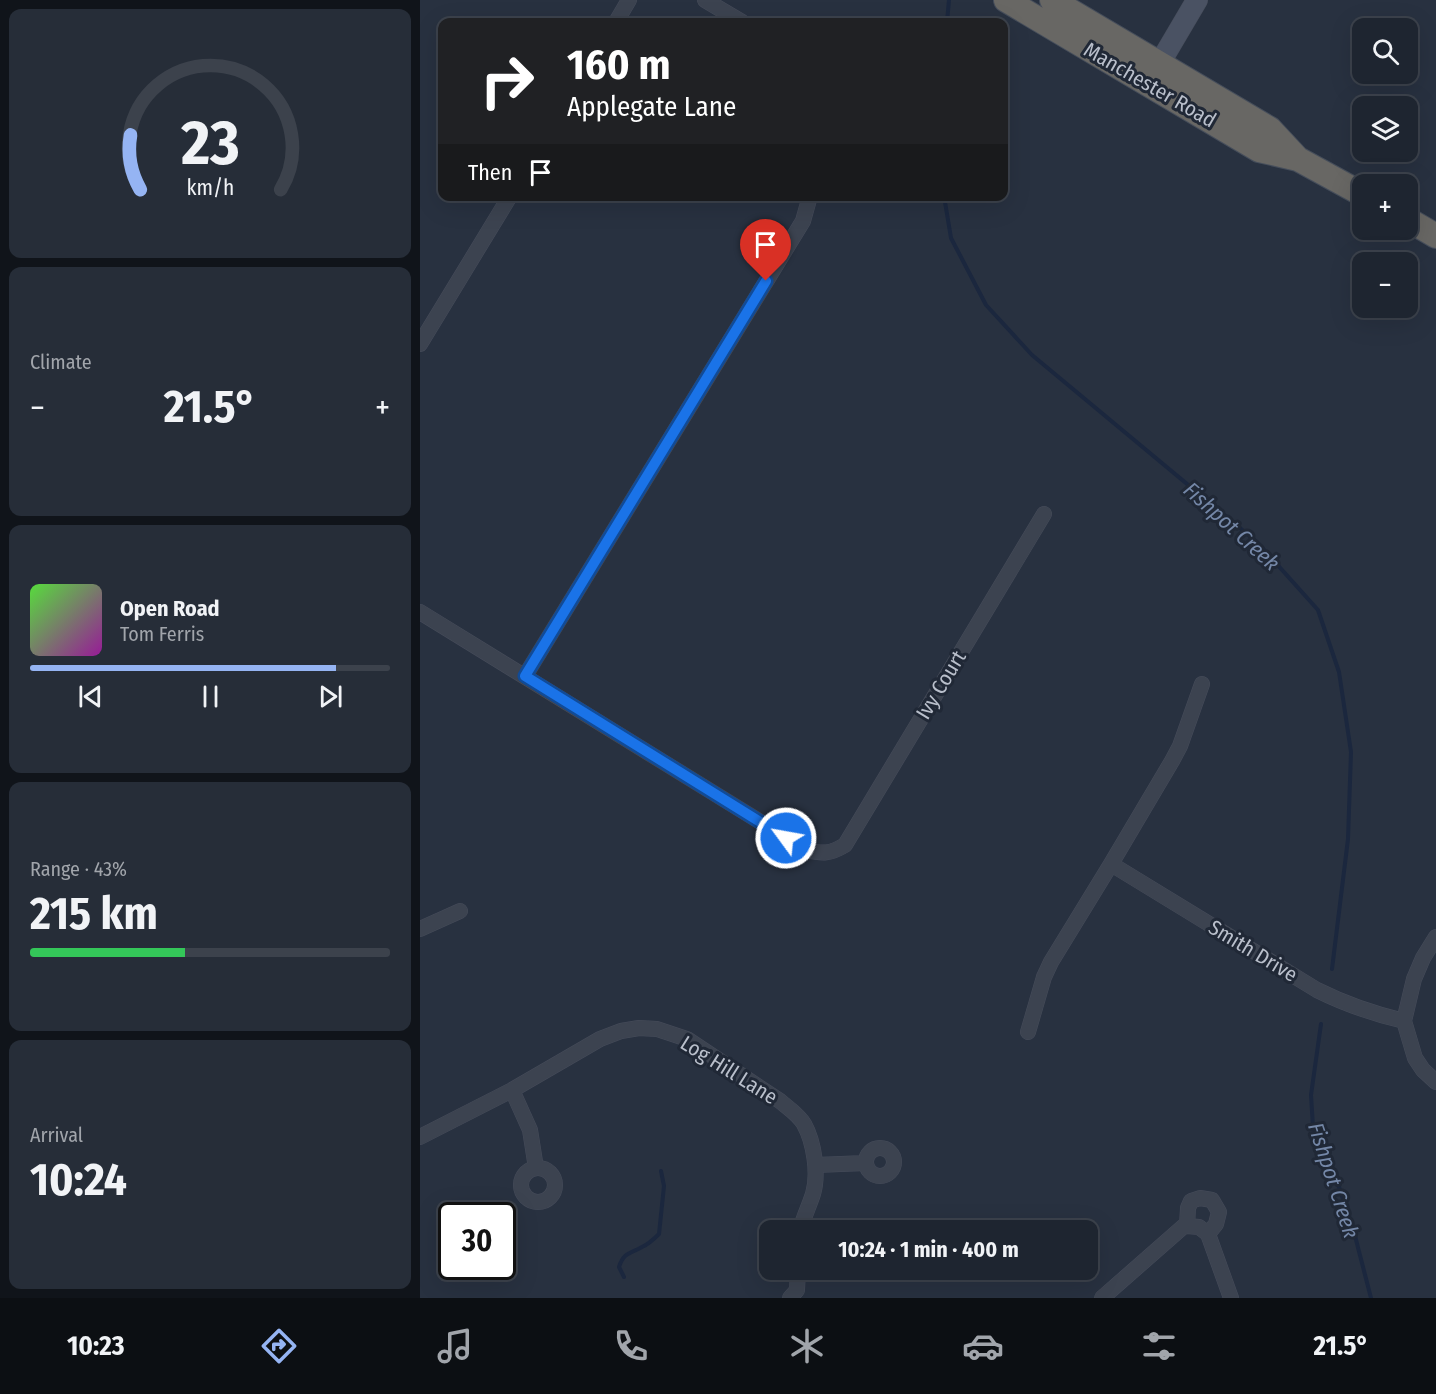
<!DOCTYPE html>
<html lang="en">
<head>
<meta charset="utf-8">
<style>
	:root { --surface:#1e2530; --page:#262d38; --text:#f1f3f6; --muted:#a1a5ab; --line:#3c424c; --accent:#95b4f3 }
	body { margin:0; font-family:"Fira Sans Condensed",sans-serif; background:var(--page); color:var(--text); height:100vh; display:flex; flex-direction:column; font-size:22px; white-space:nowrap }
	* { box-sizing:border-box; margin:0 }
	p { font-size:20px; color:var(--muted) }
	.icon { flex:none; width:33px; height:33px; fill:none; stroke:currentColor; stroke-width:2; stroke-linecap:round; stroke-linejoin:round }
	.map { position:relative; flex:1; overflow:hidden }
	.side { display:flex; flex-direction:column; gap:9px; padding:9px; background:#10141a; width:420px }
	.side>* { flex:none }
	.hud { position:absolute; left:18px; top:18px; width:570px; height:183px; border-radius:12px; box-shadow:0 6px 24px #0002,0 0 0 2px var(--line); background:#202124; color:#fff; overflow:hidden }
	.buttons { position:absolute; left:932px; top:18px; display:grid; gap:12px }
	.buttons a { display:grid; place-items:center; width:66px; height:66px; border-radius:12px; background:var(--surface); box-shadow:0 6px 24px #0002,0 0 0 2px var(--line); font-size:30px }
	.speed { position:absolute; left:18px; top:1202px; display:flex; gap:12px; font-size:30px; font-weight:700; text-align:center }
	.speed>* { display:grid; place-content:center; width:78px; height:78px; border-radius:50%; background:var(--surface); box-shadow:0 6px 24px #0002,0 0 0 2px var(--line); line-height:1 }
	.speed .limit { border:3px solid #111; border-radius:9px; background:#fff; color:#111 }
	.pin { position:absolute; display:grid; place-items:center; width:51px; height:51px; color:#fff; margin:-62px -26px; border-radius:50% 50% 50% 0; rotate:-45deg; box-shadow:0 0 6px #0007 }
	.pin .icon { rotate:45deg }
	.me { position:absolute; width:66px; margin:-33px; rotate:302deg; stroke-linejoin:round; filter:drop-shadow(0 0 4px #0008) }
	.turn { display:flex; align-items:center; gap:21px; height:126px; padding:0 30px; font-size:27px }
	.turn .icon { width:78px; height:78px; stroke-width:2.5 }
	.turn b { display:block; font-size:42px; line-height:51px }
	.then { display:flex; align-items:center; height:57px; padding:0 30px; background:#0003; gap:12px; font-size:22px }
	.big { font-size:45px; font-weight:700; line-height:1.1 }
	.side .card { flex:1; display:flex; flex-direction:column; justify-content:center; gap:9px; min-width:0; padding:0 21px; border-radius:12px; background:var(--page) }
	.side .dial { align-items:center; gap:0 }
	.dial svg { height:156px; overflow:visible; fill:none; stroke:var(--line); stroke-width:7; stroke-linecap:round; text-anchor:middle }
	.dial text { fill:var(--text); stroke:none }
	.song { display:flex; align-items:center; gap:18px }
	.cover { width:72px; height:72px; border-radius:9px; background:linear-gradient(135deg,hsl(110 70% 55%),hsl(300 70% 35%)) }
	.played { height:6px; border-radius:3px; background:linear-gradient(90deg,var(--accent) 85%,var(--line) 85%) }
	.keys { display:flex; justify-content:space-around; direction:ltr }
	.heat { display:flex; justify-content:space-between; align-items:center; font-size:33px; direction:ltr }
	.charge { height:9px; border-radius:4px; background:linear-gradient(90deg,#34c759 43%,var(--line) 0) }
	.trip { position:absolute; left:339px; top:1220px; width:339px; height:60px; border-radius:12px; background:var(--surface); box-shadow:0 6px 24px #0002,0 0 0 2px var(--line); font-weight:700; line-height:60px; text-align:center }
	.menu { display:flex; height:96px; justify-content:space-around; align-items:center; background:#0c0f13; color:var(--muted) }
	.menu .icon { width:42px; height:42px }
	.menu .current { color:var(--accent) }
	.menu b { font-size:27px; color:var(--text) }
	main { display:flex; flex:1; min-height:0 }
	.map>svg:first-child { display:block }
	.lines { fill:none; stroke-linecap:round; stroke-linejoin:round }
	.stream { stroke:#1b273e; stroke-width:4 }
	.minor-casing { stroke:#464c5a; stroke-width:16 }
	.secondary-casing { stroke:#464c5a; stroke-width:22 }
	.trunk-casing { stroke:#464e5b; stroke-width:26 }
	.minor { stroke:#3c4350; stroke-width:15 }
	.secondary { stroke:#4a5263; stroke-width:21 }
	.trunk { stroke:#686764; stroke-width:24 }
	.route-casing { stroke:#114b97; stroke-width:15 }
	.route { stroke:#1a73e8; stroke-width:10 }
	.labels { text-anchor:middle; stroke-width:6; stroke-linejoin:round; paint-order:stroke }
	.street-label { font-size:21px; fill:#b9bfcb; stroke:#202836 }
	.water-label { font-size:22px; font-style:italic; fill:#7487a7; stroke:#202836 }
</style>
</head>
<body>
<main>
<section class="side">
<div class="card dial"><svg viewBox="0 0 100 80">
<path d="M14 69A42 42 0 1 1 86 69"/>
<path d="M14 69A42 42 0 0 1 9 41" stroke="#95b4f3"/>
<text x="50" y="56" font-size="32" font-weight="700">23</text>
<text x="50" y="72" font-size="11">km/h</text>
</svg></div>
<div class="card"><p>Climate</p>
<div class="heat"><a>−</a><b class="big">21.5°</b><a>+</a></div>
</div>
<div class="card">
<div class="song"><i class="cover"></i><div><b>Open Road</b><p>Tom Ferris</p></div></div>
<div class="played"></div>
<div class="keys"><svg class="icon" aria-label="previous" viewBox="0 0 24 24"><path d="M18 5L8 12l10 7zM5 5v14"/></svg><svg class="icon" aria-label="pause" viewBox="0 0 24 24"><path d="M8 5v14M16 5v14"/></svg><svg class="icon" aria-label="next" viewBox="0 0 24 24"><path d="M6 5l10 7-10 7zM19 5v14"/></svg></div>
</div>
<div class="card"><p>Range · 43%</p><b class="big">215 km</b><div class="charge"></div></div>
<div class="card"><p>Arrival</p><b class="big">10:24</b></div>
</section>
<div class="map">
<svg width="1016" height="1298" viewBox="0 0 1016 1298">
	<rect width="100%" height="100%" fill="#283140"/>
	<g class="lines">
		<!-- stream -->
		<path class="stream" d="M527 22 529 0
			M524 196 531 238 566 305 612 355 838 543 898 610 919 672 931 752 928 839 912 969
			M901 1024 891 1095 893 1127 917 1181 934 1232 951 1298
			M204 1277 199 1267C204 1252 210 1254 222 1247 229 1244 234 1239 239 1234L244 1186 241 1171"/>
		<defs>
			<path id="minor" d="M285 0 322 22
				M196 22 209 0
				M0 344 90 196
				M0 612 386 850C403 854 410 854 425 845L624 514
				M105 676 383 221 390 196
				M691 864 897 990C925 1004 954 1014 984 1021
				M0 929 40 911
				M1016 937 1003 958 994 979 984 1021 995 1058 1003 1070 1016 1082
				M608 1032 624 977 631 962 691 864 752 761 760 746 782 684
				M92 1090 110 1130 116 1168
				M0 1137 92 1090 180 1039 201 1031 219 1028 237 1029 267 1039 360 1101C368 1108 378 1114 384 1124 394 1142 399 1174 393 1194 389 1206 384 1217 380 1230
				M446 1162a14 14 0 1 1 28 0a14 14 0 1 1-28 0Z
				M396 1165 446 1163
				M101 1185a17 17 0 1 1 34 0a17 17 0 1 1-34 0Z
				M767 1226 779 1227 788 1234 811 1298
				M767 1226 768 1208 771 1201 780 1198 792 1200 799 1212 796 1224 788 1234
				M370 1298 377 1290 378 1269
				M682 1298 764 1226H767"/>
			<path id="secondary" d="M731 78 777 0"/>
			<path id="trunk" d="M586 0 839 150 878 159 942 194
				M632 0 850 129 878 159
				M987 219 1016 236"/>
		</defs>
		<!-- minor casing -->
		<use href="#minor" class="minor-casing"/>
		<!-- secondary casing -->
		<use href="#secondary" class="secondary-casing"/>
		<!-- trunk casing -->
		<use href="#trunk" class="trunk-casing"/>
		<!-- minor -->
		<use href="#minor" class="minor"/>
		<!-- secondary -->
		<use href="#secondary" class="secondary"/>
		<!-- trunk -->
		<use href="#trunk" class="trunk"/>
	</g>
	<g class="lines">
		<defs>
			<path id="route" d="M346 281 105 676 366 838"/>
		</defs>
		<!-- route casing -->
		<use href="#route" class="route-casing"/>
		<!-- route -->
		<use href="#route" class="route"/>
	</g>
	<g class="labels">
		<!-- street labels -->
		<g class="street-label">
			<text transform="translate(730 85) rotate(30)" y="7">Manchester Road</text>
			<text transform="translate(521 685) rotate(-59)" y="7">Ivy Court</text>
			<text transform="translate(833 951) rotate(31)" y="7">Smith Drive</text>
			<text transform="translate(309 1070) rotate(32)" y="7">Log Hill Lane</text>
		</g>
		<!-- water labels -->
		<g class="water-label">
			<text transform="translate(812 526) rotate(42)" y="8">Fishpot Creek</text>
			<text transform="translate(914 1180) rotate(72)" y="8">Fishpot Creek</text>
		</g>
	</g>
</svg>
<div class="buttons">
<a><svg class="icon" aria-label="search" viewBox="0 0 24 24"><circle cx="10" cy="10" r="6"/><path d="M15 15l6 6"/></svg></a>
<a><svg class="icon" aria-label="layers" viewBox="0 0 24 24"><path d="M12 4l9 5-9 5-9-5zM3 14l9 5 9-5"/></svg></a>
<a>+</a>
<a>−</a>
</div>
<div class="speed"><div class="limit">30</div></div>
<div class="pin" style="left:346px;top:281px;background:#d93025"><svg class="icon" aria-label="arrive" viewBox="0 0 24 24"><path d="M6 21V4h12l-3 4 3 4H6"/></svg></div>
<svg class="me" style="left:366px;top:838px" viewBox="-20 -20 40 40"><circle r="17" fill="#1a73e8" stroke="#fff" stroke-width="3"/><path d="M0-11L8 9 0 5-8 9z" fill="#fff"/></svg>
<div class="trip">10:24 · 1 min · 400 m</div>
<div class="hud">
<div class="turn"><svg class="icon" aria-label="right" viewBox="0 0 24 24"><path d="M7 20v-9h11M14 6l5 5-5 5"/></svg><div><b>160 m</b>Applegate Lane</div></div>
<div class="then">Then<svg class="icon" aria-label="arrive" viewBox="0 0 24 24"><path d="M6 21V4h12l-3 4 3 4H6"/></svg></div>
</div>
</div>
</main>
<nav class="menu">
<b>10:23</b>
<svg class="icon current" aria-label="directions" viewBox="0 0 24 24"><path d="M12 3l9 9-9 9-9-9zM9 14v-3h6M13 9l2 2-2 2"/></svg>
<svg class="icon" aria-label="music" viewBox="0 0 24 24"><path d="M9 18V5l10-2v13"/><circle cx="6" cy="18" r="3"/><circle cx="16" cy="16" r="3"/></svg>
<svg class="icon" aria-label="phone" viewBox="0 0 24 24"><path d="M5 4h4l2 5-3 2q2 4 5 5l2-3 5 2v4C11 20 4 13 5 4z"/></svg>
<svg class="icon" aria-label="climate" viewBox="0 0 24 24"><path d="M12 3v18M4 7l16 10M4 17L20 7"/></svg>
<svg class="icon" aria-label="car" viewBox="0 0 24 24"><path d="M5 17H2v-5l4-1 3-4h7l3 4 3 1v5h-3M9 17h6M6 11h13"/><circle cx="7" cy="17" r="2"/><circle cx="17" cy="17" r="2"/></svg>
<svg class="icon" aria-label="filters" viewBox="0 0 24 24"><path d="M4 7h16M4 17h16"/><circle cx="9" cy="7" r="2"/><circle cx="15" cy="17" r="2"/></svg>
<b>21.5°</b>
</nav>
</body>
</html>
